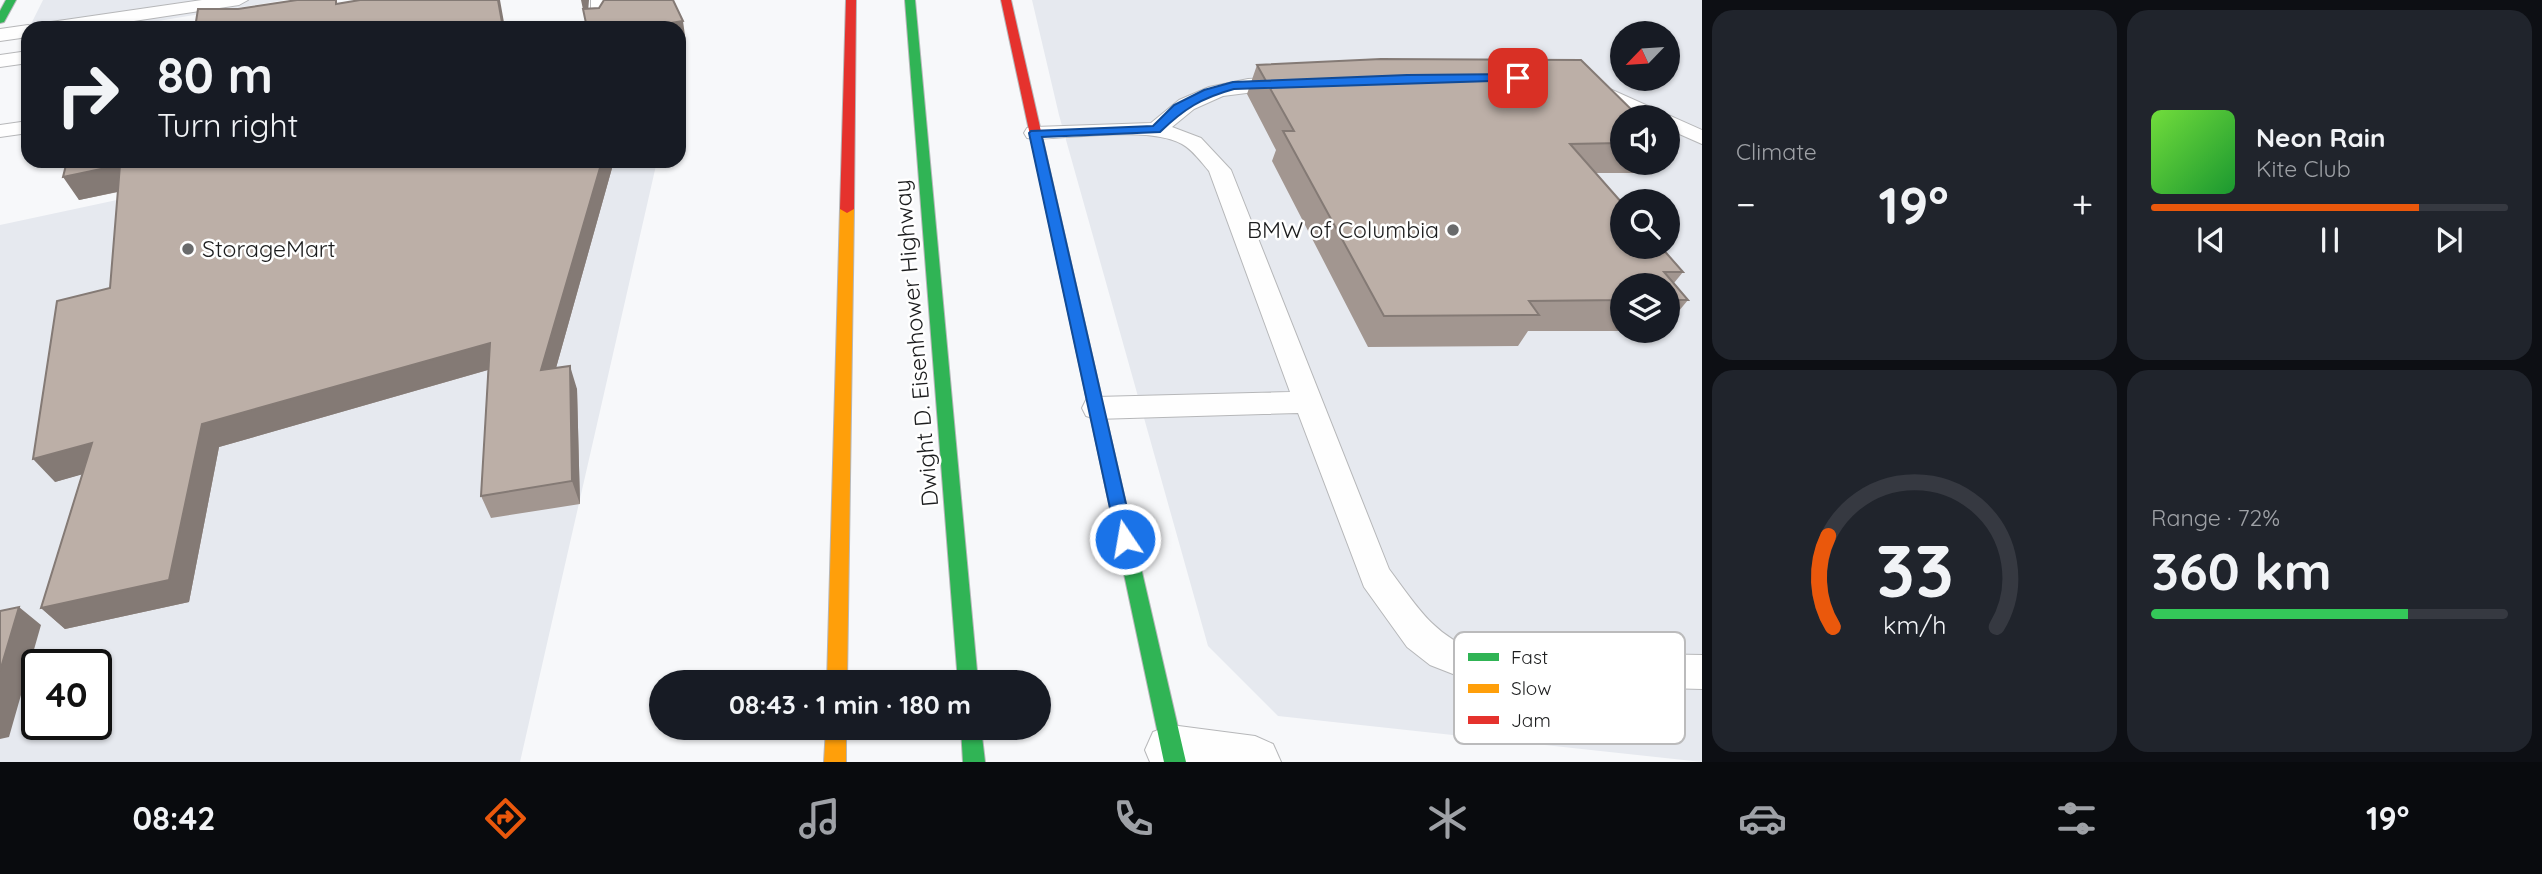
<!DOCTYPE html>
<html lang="en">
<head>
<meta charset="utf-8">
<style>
	:root { --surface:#171b24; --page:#20242c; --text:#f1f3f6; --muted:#9ea1a6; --line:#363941; --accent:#ea580c }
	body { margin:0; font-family:Quicksand,sans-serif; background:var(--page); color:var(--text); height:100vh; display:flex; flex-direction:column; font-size:26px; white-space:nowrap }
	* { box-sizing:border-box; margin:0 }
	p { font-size:23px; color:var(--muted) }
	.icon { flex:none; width:38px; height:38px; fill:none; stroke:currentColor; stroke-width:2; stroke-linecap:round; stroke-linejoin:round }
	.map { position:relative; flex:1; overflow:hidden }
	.sheet { display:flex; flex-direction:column; gap:10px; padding:10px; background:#0d0f14; width:840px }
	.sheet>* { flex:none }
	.banner { position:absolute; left:21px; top:21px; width:665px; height:147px; border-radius:21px; box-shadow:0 2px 5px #0004; background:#171b24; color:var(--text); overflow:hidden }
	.needle { width:46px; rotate:245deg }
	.fabs { position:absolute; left:1610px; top:21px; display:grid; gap:14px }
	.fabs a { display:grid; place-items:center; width:70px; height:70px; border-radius:50%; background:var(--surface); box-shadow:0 2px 5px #0004; font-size:35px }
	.speed { position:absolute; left:21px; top:649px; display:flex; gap:14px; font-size:35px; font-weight:700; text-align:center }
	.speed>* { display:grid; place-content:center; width:91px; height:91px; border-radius:50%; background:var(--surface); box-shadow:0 2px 5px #0004; line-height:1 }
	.speed .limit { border:4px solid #111; border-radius:10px; background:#fff; color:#111 }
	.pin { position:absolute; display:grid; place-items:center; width:60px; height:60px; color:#fff; margin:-30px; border-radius:14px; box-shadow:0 4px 10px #0006 }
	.me { position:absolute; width:77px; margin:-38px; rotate:348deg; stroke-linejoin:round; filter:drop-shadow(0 0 5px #0008) }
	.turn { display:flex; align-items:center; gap:24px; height:147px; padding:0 21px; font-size:32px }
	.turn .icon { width:91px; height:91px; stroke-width:2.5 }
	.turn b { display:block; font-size:49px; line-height:60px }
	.big { font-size:52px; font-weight:700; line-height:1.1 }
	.sheet .tile { flex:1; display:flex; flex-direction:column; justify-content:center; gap:10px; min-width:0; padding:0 24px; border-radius:21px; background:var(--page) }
	.sheet .dial { align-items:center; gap:0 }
	.dial svg { height:182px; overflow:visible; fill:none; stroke:var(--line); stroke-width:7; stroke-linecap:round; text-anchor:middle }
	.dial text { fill:var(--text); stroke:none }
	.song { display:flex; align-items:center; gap:21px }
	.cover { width:84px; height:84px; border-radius:10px; background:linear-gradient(135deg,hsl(100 70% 55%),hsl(130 70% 35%)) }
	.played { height:7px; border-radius:4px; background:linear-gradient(90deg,var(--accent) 75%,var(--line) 75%) }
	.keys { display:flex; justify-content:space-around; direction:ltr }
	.heat { display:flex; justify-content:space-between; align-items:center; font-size:38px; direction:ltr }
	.charge { height:10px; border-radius:5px; background:linear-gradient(90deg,#34c759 72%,var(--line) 0) }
	.sheet .tiles { flex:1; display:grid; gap:10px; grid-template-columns:repeat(2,1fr) }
	.trip { position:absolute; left:649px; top:670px; width:402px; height:70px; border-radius:35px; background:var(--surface); box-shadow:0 2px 5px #0004; font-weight:700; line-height:70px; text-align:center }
	.tab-bar { display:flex; height:112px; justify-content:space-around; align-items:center; background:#090b0e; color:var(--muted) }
	.tab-bar .icon { width:49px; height:49px }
	.tab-bar .on { color:var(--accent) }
	.tab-bar b { font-size:32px; color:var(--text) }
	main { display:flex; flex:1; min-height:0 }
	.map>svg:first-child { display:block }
	.built { fill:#e6e9ef; fill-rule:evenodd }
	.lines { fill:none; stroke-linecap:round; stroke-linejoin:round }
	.lane-casing { stroke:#b6b7b9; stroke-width:2 }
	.street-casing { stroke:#b6b7b9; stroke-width:2 }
	.fast-casing { stroke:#b6b7b9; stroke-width:2 }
	.slow-casing { stroke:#b6b7b9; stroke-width:2 }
	.jam-casing { stroke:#b6b7b9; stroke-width:2 }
	.lane { fill:#fefefe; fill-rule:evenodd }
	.street { fill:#fefefe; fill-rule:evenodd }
	.fast { fill:#30b455; fill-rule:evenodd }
	.slow { fill:#ff9f0a; fill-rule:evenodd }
	.jam { fill:#e5322d; fill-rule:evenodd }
	.wall { fill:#a29690 }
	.shaded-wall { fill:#847a75 }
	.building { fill:#bcafa7; stroke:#847a75; stroke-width:2 }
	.route { fill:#1a73e8; stroke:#114b97; stroke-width:2 }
	.poi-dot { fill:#696a6b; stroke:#fff; stroke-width:2.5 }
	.labels { text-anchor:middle; stroke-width:5; stroke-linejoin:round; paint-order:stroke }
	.poi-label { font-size:23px; fill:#1c1d1e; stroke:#fff; text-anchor:end }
	.street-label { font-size:23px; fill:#1c1d1e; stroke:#fff }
	.key { fill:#fff; stroke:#bbbbbc; stroke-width:2 }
	.key-label { font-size:19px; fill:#1c1d1e }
</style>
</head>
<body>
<main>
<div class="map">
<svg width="1702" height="762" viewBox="0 0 1702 762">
	<rect width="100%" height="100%" fill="#f7f8fa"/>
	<!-- built -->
	<path class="built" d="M43 0H285L116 28H29Z
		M1032 0H1702V762L1278 716 1208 646 1059 115ZM1622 33H1668V79H1622ZM1622 117H1668V163H1622ZM1622 201H1668V247H1622ZM1622 285H1668V331H1622Z
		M299 161H657L520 762H0V225ZM37 665H96V724H37Z"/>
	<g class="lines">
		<defs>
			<path id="lane" d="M202 0H248L239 5 88 28H42L51 22Z
				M591 0H609V13L601 28H583L591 13Z
				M28 25 35 28H28V37L0 41V29Z
				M28 51V63L0 67V55Z
				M1287 77 1294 79 1297 83 1294 87 1223 96 1194 109 1172 127 1201 138 1231 170 1389 569C1416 605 1432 634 1476 651L1702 655V689L1476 683 1430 665 1407 647 1364 587 1298 413 1096 419 1086 416 1082 408 1086 400 1096 397 1290 392 1209 171C1201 162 1193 150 1182 144 1150 126 1072 138 1035 139L1027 138 1024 133 1027 128 1035 127 1151 123 1179 100 1209 87 1248 79Z
				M1583 77 1702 130V144L1668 129V117H1643L1576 87 1573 83 1576 79Z
				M28 121V133L0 137V125Z"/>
			<path id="street" d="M1171 725 1255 736 1273 744 1281 762H1150L1145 750 1153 732Z"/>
			<path id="fast" d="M6 0H16L4 22 0 23V11Z
				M905 0H915L978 682H958Z
				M1105 441 1111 442 1113 447 1186 762H1164L1097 447 1099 442Z
				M961 728H981L985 762H963Z"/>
			<path id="slow" d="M847 205 854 209 847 682H827L840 209Z
				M826 728H846V762H824Z"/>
			<path id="jam" d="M846 0H856L854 209 847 213 840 209Z
				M1001 0H1011L1113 447 1111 452H1099L1097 447Z"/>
		</defs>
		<!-- lane casing -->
		<use href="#lane" class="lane-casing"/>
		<!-- street casing -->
		<use href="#street" class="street-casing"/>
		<!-- fast casing -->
		<use href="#fast" class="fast-casing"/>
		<!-- slow casing -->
		<use href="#slow" class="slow-casing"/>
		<!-- jam casing -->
		<use href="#jam" class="jam-casing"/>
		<!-- lane -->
		<use href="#lane" class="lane"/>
		<!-- street -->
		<use href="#street" class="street"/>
		<!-- fast -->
		<use href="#fast" class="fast"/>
		<!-- slow -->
		<use href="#slow" class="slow"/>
		<!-- jam -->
		<use href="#jam" class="jam"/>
	</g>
	<!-- wall -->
	<path class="wall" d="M1257 65 1622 117V163H1651L1643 173H1596L1683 272 1674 283 1688 300 1668 324V285H1622V331H1645H1528L1518 346 1368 347 1272 161 1276 150 1247 94Z
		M67 161H614L556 368 577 389 580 504 491 518 481 496 488 370 219 447 189 602 65 629 41 608 82 474 55 482 110 288 118 192 79 200Z"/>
	<!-- shaded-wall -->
	<path class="shaded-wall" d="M498 0H500L505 28H503Z
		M581 0H589L588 12 585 19Z
		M683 21 686 43 679 44V28H658V25Z
		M602 161H614L549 393 541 370Z
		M120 165 135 188 79 200 63 177Z
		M490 343 498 367 219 447 189 602 65 629 41 608 202 424Z
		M570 366 577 389 580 504 572 481Z
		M92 443 112 466 55 482 33 459Z
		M19 607 41 625 9 737 0 739V671Z"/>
	<!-- building -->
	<path class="building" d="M297 0H336V4L360 0H498L503 28H195L198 9H238Z
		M604 0H673L683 21 658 25 659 28H587L583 9 599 8Z
		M1381 59 1581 60 1639 117H1622V143L1570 144 1622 203V247H1661L1683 272H1664L1688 300H1668V285H1622V300L1529 301 1539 315 1384 316 1283 131H1294L1257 65Z
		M67 161H602L541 370 570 366 572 481 481 496 490 343 202 424 169 580 41 608 92 443 33 459 57 301 110 288 120 165 63 177Z
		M19 607 0 671V611Z"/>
	<!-- route -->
	<path class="route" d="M1518 74 1524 78 1523 80 1234 89C1201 98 1184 109 1160 132L1042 137 1134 539 1131 545 1125 547 1118 545 1029 133 1031 131 1153 126 1174 105 1204 90 1233 82 1407 75Z"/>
	<!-- markers -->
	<g class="poi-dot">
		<circle cx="1453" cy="230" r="7"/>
		<circle cx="188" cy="249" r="7"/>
	</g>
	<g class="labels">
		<!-- poi labels -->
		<g class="poi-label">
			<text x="1439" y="238">BMW of Columbia</text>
			<text x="202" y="257" text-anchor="start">StorageMart</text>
		</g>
		<!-- street labels -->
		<g class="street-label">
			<text transform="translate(916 343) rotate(-95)" y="8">Dwight D. Eisenhower Highway</text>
		</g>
	</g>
	<!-- legend -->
	<rect x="1454" y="632" width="231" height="112" rx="10" class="key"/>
	<rect x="1468" y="653" width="31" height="8" fill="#30b455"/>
	<rect x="1468" y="684" width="31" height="9" fill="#ff9f0a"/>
	<rect x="1468" y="716" width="31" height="8" fill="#e5322d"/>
	<g class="key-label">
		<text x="1511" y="664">Fast</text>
		<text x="1511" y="695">Slow</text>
		<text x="1511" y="727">Jam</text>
	</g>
</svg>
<div class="fabs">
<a><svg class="needle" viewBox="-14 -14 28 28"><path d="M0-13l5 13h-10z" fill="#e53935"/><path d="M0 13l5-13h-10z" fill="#9ea1a6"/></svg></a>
<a><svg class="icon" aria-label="sound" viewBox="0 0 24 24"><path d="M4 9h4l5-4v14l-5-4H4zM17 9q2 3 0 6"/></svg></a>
<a><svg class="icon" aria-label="search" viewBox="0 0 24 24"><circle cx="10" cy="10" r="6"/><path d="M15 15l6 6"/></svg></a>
<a><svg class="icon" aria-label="layers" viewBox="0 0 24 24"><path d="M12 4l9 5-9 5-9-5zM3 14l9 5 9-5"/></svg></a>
</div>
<div class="speed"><div class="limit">40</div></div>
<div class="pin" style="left:1518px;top:78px;background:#d93025"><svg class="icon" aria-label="arrive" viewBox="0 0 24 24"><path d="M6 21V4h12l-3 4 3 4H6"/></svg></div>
<svg class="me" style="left:1125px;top:539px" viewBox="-20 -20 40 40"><circle r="17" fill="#1a73e8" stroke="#fff" stroke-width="3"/><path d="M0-11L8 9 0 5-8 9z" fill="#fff"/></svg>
<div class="trip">08:43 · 1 min · 180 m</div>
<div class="banner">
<div class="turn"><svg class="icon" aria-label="right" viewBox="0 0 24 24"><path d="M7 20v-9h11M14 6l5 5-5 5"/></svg><div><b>80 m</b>Turn right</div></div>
</div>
</div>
<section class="sheet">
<div class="tiles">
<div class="tile"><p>Climate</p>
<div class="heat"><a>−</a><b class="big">19°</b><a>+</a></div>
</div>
<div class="tile">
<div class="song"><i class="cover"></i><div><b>Neon Rain</b><p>Kite Club</p></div></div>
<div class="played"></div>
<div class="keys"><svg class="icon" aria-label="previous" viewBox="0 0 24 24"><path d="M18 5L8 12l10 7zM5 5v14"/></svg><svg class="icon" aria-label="pause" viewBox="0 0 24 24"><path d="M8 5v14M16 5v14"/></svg><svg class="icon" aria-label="next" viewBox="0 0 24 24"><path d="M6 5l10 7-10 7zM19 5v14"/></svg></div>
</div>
<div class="tile dial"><svg viewBox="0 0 100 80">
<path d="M14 69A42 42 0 1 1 86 69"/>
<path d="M14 69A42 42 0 0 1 12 29" stroke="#ea580c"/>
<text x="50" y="56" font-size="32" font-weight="700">33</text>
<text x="50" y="72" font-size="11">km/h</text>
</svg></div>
<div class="tile"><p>Range · 72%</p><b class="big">360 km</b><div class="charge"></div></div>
</div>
</section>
</main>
<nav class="tab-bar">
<b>08:42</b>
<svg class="icon on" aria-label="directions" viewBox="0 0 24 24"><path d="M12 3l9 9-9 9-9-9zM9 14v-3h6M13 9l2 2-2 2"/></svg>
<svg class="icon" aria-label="music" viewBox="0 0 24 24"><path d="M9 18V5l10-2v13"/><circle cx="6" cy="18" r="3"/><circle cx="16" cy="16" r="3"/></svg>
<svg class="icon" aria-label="phone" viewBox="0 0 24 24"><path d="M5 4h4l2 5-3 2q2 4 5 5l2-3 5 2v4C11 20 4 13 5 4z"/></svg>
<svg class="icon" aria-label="climate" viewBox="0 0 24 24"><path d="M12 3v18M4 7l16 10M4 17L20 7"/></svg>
<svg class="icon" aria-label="car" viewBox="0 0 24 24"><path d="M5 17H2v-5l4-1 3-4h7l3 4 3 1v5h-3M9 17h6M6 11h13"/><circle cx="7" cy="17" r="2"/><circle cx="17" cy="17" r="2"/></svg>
<svg class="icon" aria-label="filters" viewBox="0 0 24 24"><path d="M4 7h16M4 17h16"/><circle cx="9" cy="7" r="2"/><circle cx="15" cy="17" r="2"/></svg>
<b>19°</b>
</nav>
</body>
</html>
